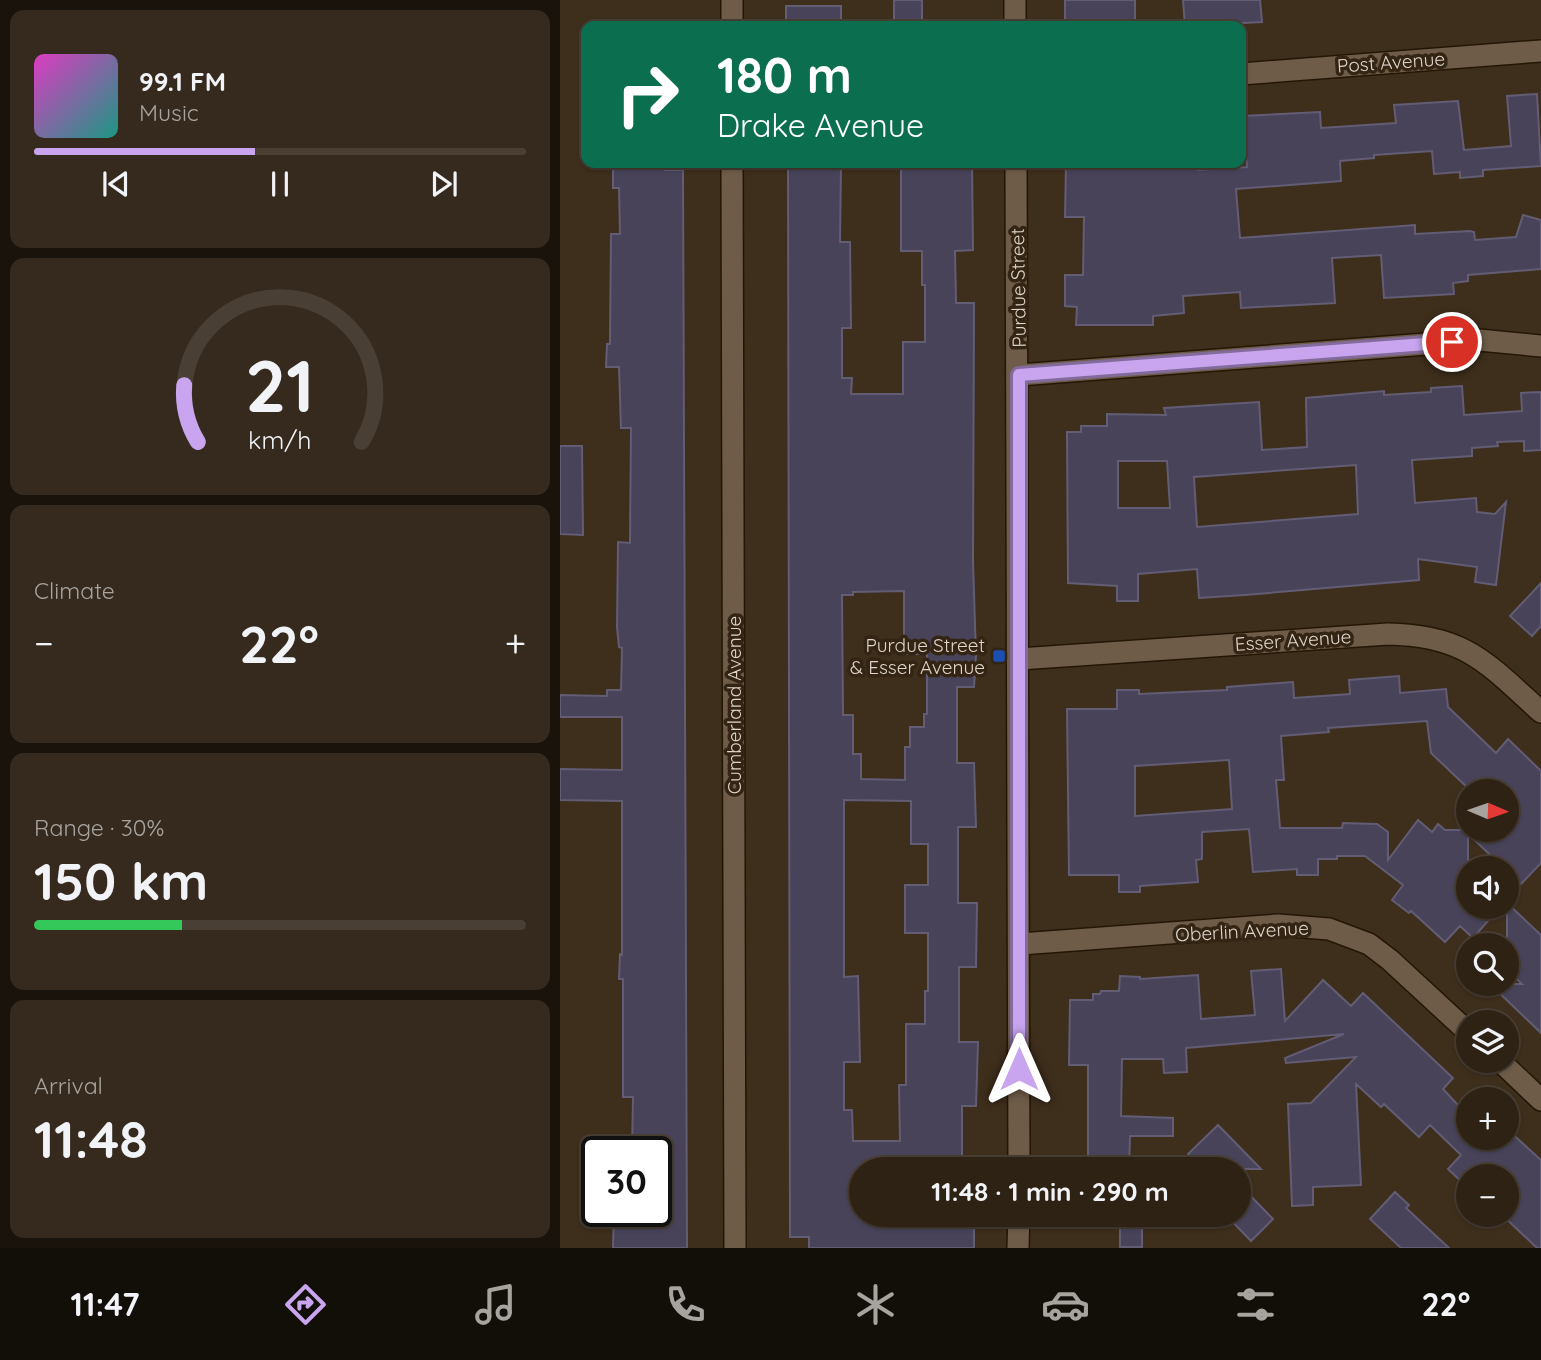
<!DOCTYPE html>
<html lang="en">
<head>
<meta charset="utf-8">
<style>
	:root { --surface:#2e2215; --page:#362a1e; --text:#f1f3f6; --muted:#a7a4a0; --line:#493f34; --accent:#c8a5ee }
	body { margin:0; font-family:Quicksand,sans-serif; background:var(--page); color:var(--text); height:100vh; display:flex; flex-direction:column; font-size:26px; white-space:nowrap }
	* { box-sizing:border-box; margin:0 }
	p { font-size:23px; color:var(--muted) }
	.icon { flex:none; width:38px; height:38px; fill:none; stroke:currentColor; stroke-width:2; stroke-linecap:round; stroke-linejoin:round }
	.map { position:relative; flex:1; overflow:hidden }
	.drawer { display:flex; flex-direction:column; gap:10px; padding:10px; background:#19130c; width:560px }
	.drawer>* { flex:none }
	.banner { position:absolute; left:21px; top:21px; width:665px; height:147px; border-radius:14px; box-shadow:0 2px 5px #0004,0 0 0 2px var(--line); background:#0b6e4f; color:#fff; overflow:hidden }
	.needle { width:46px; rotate:92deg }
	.fabs { position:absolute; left:896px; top:779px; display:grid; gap:14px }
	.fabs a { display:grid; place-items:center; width:63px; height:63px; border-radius:50%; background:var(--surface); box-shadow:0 2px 5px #0004,0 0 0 2px var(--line); font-size:35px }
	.speed { position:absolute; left:21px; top:1136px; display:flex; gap:14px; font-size:35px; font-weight:700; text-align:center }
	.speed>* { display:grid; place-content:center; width:91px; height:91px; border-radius:50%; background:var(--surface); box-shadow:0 2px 5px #0004,0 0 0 2px var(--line); line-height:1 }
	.speed .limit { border:4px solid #111; border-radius:10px; background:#fff; color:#111 }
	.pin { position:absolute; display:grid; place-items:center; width:60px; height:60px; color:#fff; margin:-30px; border:4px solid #fff; border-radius:50%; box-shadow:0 2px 7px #0007 }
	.me { position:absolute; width:77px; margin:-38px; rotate:0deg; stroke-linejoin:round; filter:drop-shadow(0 0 5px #0008) }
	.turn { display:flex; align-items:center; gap:24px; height:147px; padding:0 21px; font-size:32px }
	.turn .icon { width:91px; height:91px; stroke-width:2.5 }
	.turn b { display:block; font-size:49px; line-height:60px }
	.big { font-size:52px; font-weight:700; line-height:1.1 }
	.drawer .card { flex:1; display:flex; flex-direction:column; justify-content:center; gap:10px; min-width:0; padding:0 24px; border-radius:14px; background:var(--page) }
	.drawer .dial { align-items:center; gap:0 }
	.dial svg { height:182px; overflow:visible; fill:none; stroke:var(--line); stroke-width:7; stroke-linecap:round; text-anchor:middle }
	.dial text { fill:var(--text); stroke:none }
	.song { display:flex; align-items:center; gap:21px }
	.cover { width:84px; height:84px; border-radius:10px; background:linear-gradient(135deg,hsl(310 70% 55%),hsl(170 70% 35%)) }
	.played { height:7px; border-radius:4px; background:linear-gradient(90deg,var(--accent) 45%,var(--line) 45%) }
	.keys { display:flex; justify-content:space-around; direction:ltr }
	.heat { display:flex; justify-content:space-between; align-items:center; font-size:38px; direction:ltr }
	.charge { height:10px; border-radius:5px; background:linear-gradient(90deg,#34c759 30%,var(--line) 0) }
	.trip { position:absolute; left:289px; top:1157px; width:402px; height:70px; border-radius:35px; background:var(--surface); box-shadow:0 2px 5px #0004,0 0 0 2px var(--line); font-weight:700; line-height:70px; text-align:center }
	.dock { display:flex; height:112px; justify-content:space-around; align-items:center; background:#120e08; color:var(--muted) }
	.dock .icon { width:49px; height:49px }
	.dock .current { color:var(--accent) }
	.dock b { font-size:32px; color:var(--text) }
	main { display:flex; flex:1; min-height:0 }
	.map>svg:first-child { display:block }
	.building { fill:#484359; stroke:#625d74; stroke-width:2; fill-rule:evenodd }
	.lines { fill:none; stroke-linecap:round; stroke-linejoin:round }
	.minor-casing { stroke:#241605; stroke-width:24 }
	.minor { stroke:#6e5c49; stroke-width:21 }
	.route-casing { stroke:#826b9b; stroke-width:18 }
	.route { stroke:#c8a5ee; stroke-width:12 }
	.transit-dot { fill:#1a4fb4; stroke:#332413; stroke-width:2.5 }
	.labels { text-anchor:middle; stroke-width:7; stroke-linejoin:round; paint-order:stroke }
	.street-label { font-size:19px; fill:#dfd5ca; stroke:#332413 }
	.poi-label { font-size:19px; fill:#dfd5ca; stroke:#332413; text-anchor:end }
</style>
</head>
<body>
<main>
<section class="drawer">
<div class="card">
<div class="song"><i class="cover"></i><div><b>99.1 FM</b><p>Music</p></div></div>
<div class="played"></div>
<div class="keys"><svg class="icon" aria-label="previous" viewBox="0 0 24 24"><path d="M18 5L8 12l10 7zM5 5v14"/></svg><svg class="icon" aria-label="pause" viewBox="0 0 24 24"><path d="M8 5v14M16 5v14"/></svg><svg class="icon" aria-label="next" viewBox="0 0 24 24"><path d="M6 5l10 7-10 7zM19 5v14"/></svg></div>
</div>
<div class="card dial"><svg viewBox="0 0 100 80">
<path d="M14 69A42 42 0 1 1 86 69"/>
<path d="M14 69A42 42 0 0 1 8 44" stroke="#c8a5ee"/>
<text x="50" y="56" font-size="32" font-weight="700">21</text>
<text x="50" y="72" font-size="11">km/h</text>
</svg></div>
<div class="card"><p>Climate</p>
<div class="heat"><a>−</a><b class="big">22°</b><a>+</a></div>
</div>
<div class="card"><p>Range · 30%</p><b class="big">150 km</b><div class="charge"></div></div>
<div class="card"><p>Arrival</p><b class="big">11:48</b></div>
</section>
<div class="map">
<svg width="981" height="1248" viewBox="0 0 981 1248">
	<rect width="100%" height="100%" fill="#3e2e1c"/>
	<!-- building -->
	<path class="building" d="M334 0H362V26H334Z
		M505 0H575V26H555V22H505Z
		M623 0H700L702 22 625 26Z
		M226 6H281V26H226Z
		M977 94 981 166 923 170V176L900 178V172L874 174 872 151 814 155V158L780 161 781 181 676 189 680 238 855 225V234L910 231 914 232 915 240 956 237 963 215 981 220V269L908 275V281L893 283 894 294 824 298 821 255 772 258 775 303 681 308 680 292 623 296 624 313 593 316V325H516L517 307 505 306V275H523L524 217H505L506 163H637L638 170 687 167 683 116 760 112 761 128 836 123 834 105 898 101 904 150 951 146 947 96Z
		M53 163H105V170H123L127 1248H53L54 1211H96V1152H72L73 1097H63V979H59L60 954 62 955V801L0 800V769L62 770V717H0V695L47 696V690H61L62 648 59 647 57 627 58 542 70 543 71 428H61L59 367H46L47 344H50L51 234H60L59 188H53Z
		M228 163H281L280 242H290L291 328H282V378H292L291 394H343V342H365V285H362V251H341V163H412L413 250 395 251 396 303H414L413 561 416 656 414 687H397V763H414L416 827H398V903H417L416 967H399V1042H418L416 1106H402V1169H301V1214H311V1225L414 1226V1248H249V1237H230ZM344 591V654H367V714H364V727H350V747H345V780L301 779V754H293V715H283L282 595H293V592ZM284 800 351 801V844H368V885H345V933H368V991H365V1024H346V1085H339L340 1141H293L292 1110H284V1062H300L298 976 284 977Z
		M902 386 904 415 962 411 961 393 981 392V450L964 451V441L937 442 938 446 912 448V456L852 460 855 503 916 498 917 512 935 514 946 502 936 585 915 582 917 567 858 559 859 580 685 595 639 598 637 569 578 574V601H557V586L508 583 507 432H521V426H547V414L606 415 604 408 699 402 702 450 747 447 746 398 824 391V395L871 392V388ZM558 461H607L610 508H558ZM796 465 798 514 637 527 634 477Z
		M0 446H22L23 535 0 534Z
		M981 583V626L972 636 950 616Z
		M839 676 840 693 886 689 888 707 936 753 948 739 981 771V863L961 884 908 834V906H941L913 938 900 926 885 942 851 911 849 913 832 900 843 885 805 856H777V859H758V875H737V869L693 872 689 829 642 832V859L636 860 638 882 580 886V892H559V875H509L507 709H557V690H579V694L667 690V687L733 682 734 698 790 694 789 680ZM867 721 871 753 911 791H947V830H908V826L904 830H885L878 824 872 832 858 820 828 860V832L817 824 783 823 782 828H720L716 780H724L721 736 769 732 768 728ZM669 760 672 809 575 816V766Z
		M947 903 981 935V1033L930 984H962L947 970Z
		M721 969 725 1021 763 980 791 1006 803 993 893 1078 883 1089 908 1116V1138H947L948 1130 981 1160V1248H977L941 1214H947V1176H908V1188L888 1169 901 1155 870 1125 859 1137 824 1104 821 1107 796 1084 801 1185 753 1187V1205L732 1206 728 1104 751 1103 796 1057 726 1063 725 1058 784 1034 626 1048 627 1072 604 1073 603 1059H562L561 1116 613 1118V1136H570L569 1169H528V1065H509L510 1000H533V994H540L541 991H559L560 976 580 977V979L638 975 641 1019 695 1015 691 971Z
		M658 1125 701 1169H643L628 1154Z
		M679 1184 713 1219 691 1241 665 1214H679Z
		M835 1192 849 1205 846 1208 889 1248H841L810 1219Z
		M560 1214H582V1247H560Z"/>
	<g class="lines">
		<defs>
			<path id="minor" d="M172 0V26
				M455 0V26
				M681 74 981 51
				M172 163 175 1248
				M456 163 459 1169
				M459 375 919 340 981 346
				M459 659 828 634C905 635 927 663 981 712
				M460 944 718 925 769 929 809 944 830 960 908 1032
				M939 1060 981 1100
				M458 1248 459 1214"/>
		</defs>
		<!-- minor casing -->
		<use href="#minor" class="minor-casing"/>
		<!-- minor -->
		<use href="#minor" class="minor"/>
	</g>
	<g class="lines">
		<defs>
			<path id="route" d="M459 1069V375L892 342"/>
		</defs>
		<!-- route casing -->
		<use href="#route" class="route-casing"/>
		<!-- route -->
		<use href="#route" class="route"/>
	</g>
	<!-- markers -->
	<rect class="transit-dot" x="432" y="649" width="14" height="14" rx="3.5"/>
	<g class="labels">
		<!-- street labels -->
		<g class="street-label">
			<text transform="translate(831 62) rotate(-4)" y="7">Post Avenue</text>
			<text transform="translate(458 288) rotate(-91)" y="7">Purdue Street</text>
			<text transform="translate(733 640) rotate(-4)" y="7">Esser Avenue</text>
			<text transform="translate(174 705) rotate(-90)" y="7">Cumberland Avenue</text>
			<text transform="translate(682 931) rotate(-3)" y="7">Oberlin Avenue</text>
		</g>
		<!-- poi labels -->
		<g class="poi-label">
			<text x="425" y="652">Purdue Street<tspan x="425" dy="22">&amp; Esser Avenue</tspan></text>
		</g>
	</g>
</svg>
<div class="fabs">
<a><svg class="needle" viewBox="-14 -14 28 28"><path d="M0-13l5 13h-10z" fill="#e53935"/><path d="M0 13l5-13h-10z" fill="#a7a4a0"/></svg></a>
<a><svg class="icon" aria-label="sound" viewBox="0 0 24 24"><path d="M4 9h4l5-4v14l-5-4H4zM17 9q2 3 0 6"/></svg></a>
<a><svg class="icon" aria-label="search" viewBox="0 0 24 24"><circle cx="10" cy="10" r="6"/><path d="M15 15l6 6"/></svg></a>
<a><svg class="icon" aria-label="layers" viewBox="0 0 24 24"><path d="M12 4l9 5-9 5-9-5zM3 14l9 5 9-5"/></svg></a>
<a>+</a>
<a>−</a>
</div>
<div class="speed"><div class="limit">30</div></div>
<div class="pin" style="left:892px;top:342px;background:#d93025"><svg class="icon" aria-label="arrive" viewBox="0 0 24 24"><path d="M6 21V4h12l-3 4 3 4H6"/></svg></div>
<svg class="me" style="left:459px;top:1069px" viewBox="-20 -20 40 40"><path d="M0-17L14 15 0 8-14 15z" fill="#c8a5ee" stroke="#fff" stroke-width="4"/></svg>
<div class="trip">11:48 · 1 min · 290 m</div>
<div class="banner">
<div class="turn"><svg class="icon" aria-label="right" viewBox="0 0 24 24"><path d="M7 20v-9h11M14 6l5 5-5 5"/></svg><div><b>180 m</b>Drake Avenue</div></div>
</div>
</div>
</main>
<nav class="dock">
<b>11:47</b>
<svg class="icon current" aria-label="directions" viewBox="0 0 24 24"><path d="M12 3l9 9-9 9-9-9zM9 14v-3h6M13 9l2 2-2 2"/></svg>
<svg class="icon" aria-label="music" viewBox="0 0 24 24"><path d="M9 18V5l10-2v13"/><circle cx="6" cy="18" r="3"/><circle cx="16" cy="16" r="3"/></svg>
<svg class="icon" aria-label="phone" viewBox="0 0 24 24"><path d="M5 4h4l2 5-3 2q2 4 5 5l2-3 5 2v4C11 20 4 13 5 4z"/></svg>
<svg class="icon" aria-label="climate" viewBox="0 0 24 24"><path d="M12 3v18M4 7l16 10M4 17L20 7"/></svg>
<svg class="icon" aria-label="car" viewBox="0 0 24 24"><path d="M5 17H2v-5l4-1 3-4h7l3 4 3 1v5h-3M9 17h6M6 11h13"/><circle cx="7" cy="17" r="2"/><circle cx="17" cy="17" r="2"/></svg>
<svg class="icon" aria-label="filters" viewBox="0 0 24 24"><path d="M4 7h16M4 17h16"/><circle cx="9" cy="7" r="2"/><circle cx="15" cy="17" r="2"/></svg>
<b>22°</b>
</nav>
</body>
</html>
